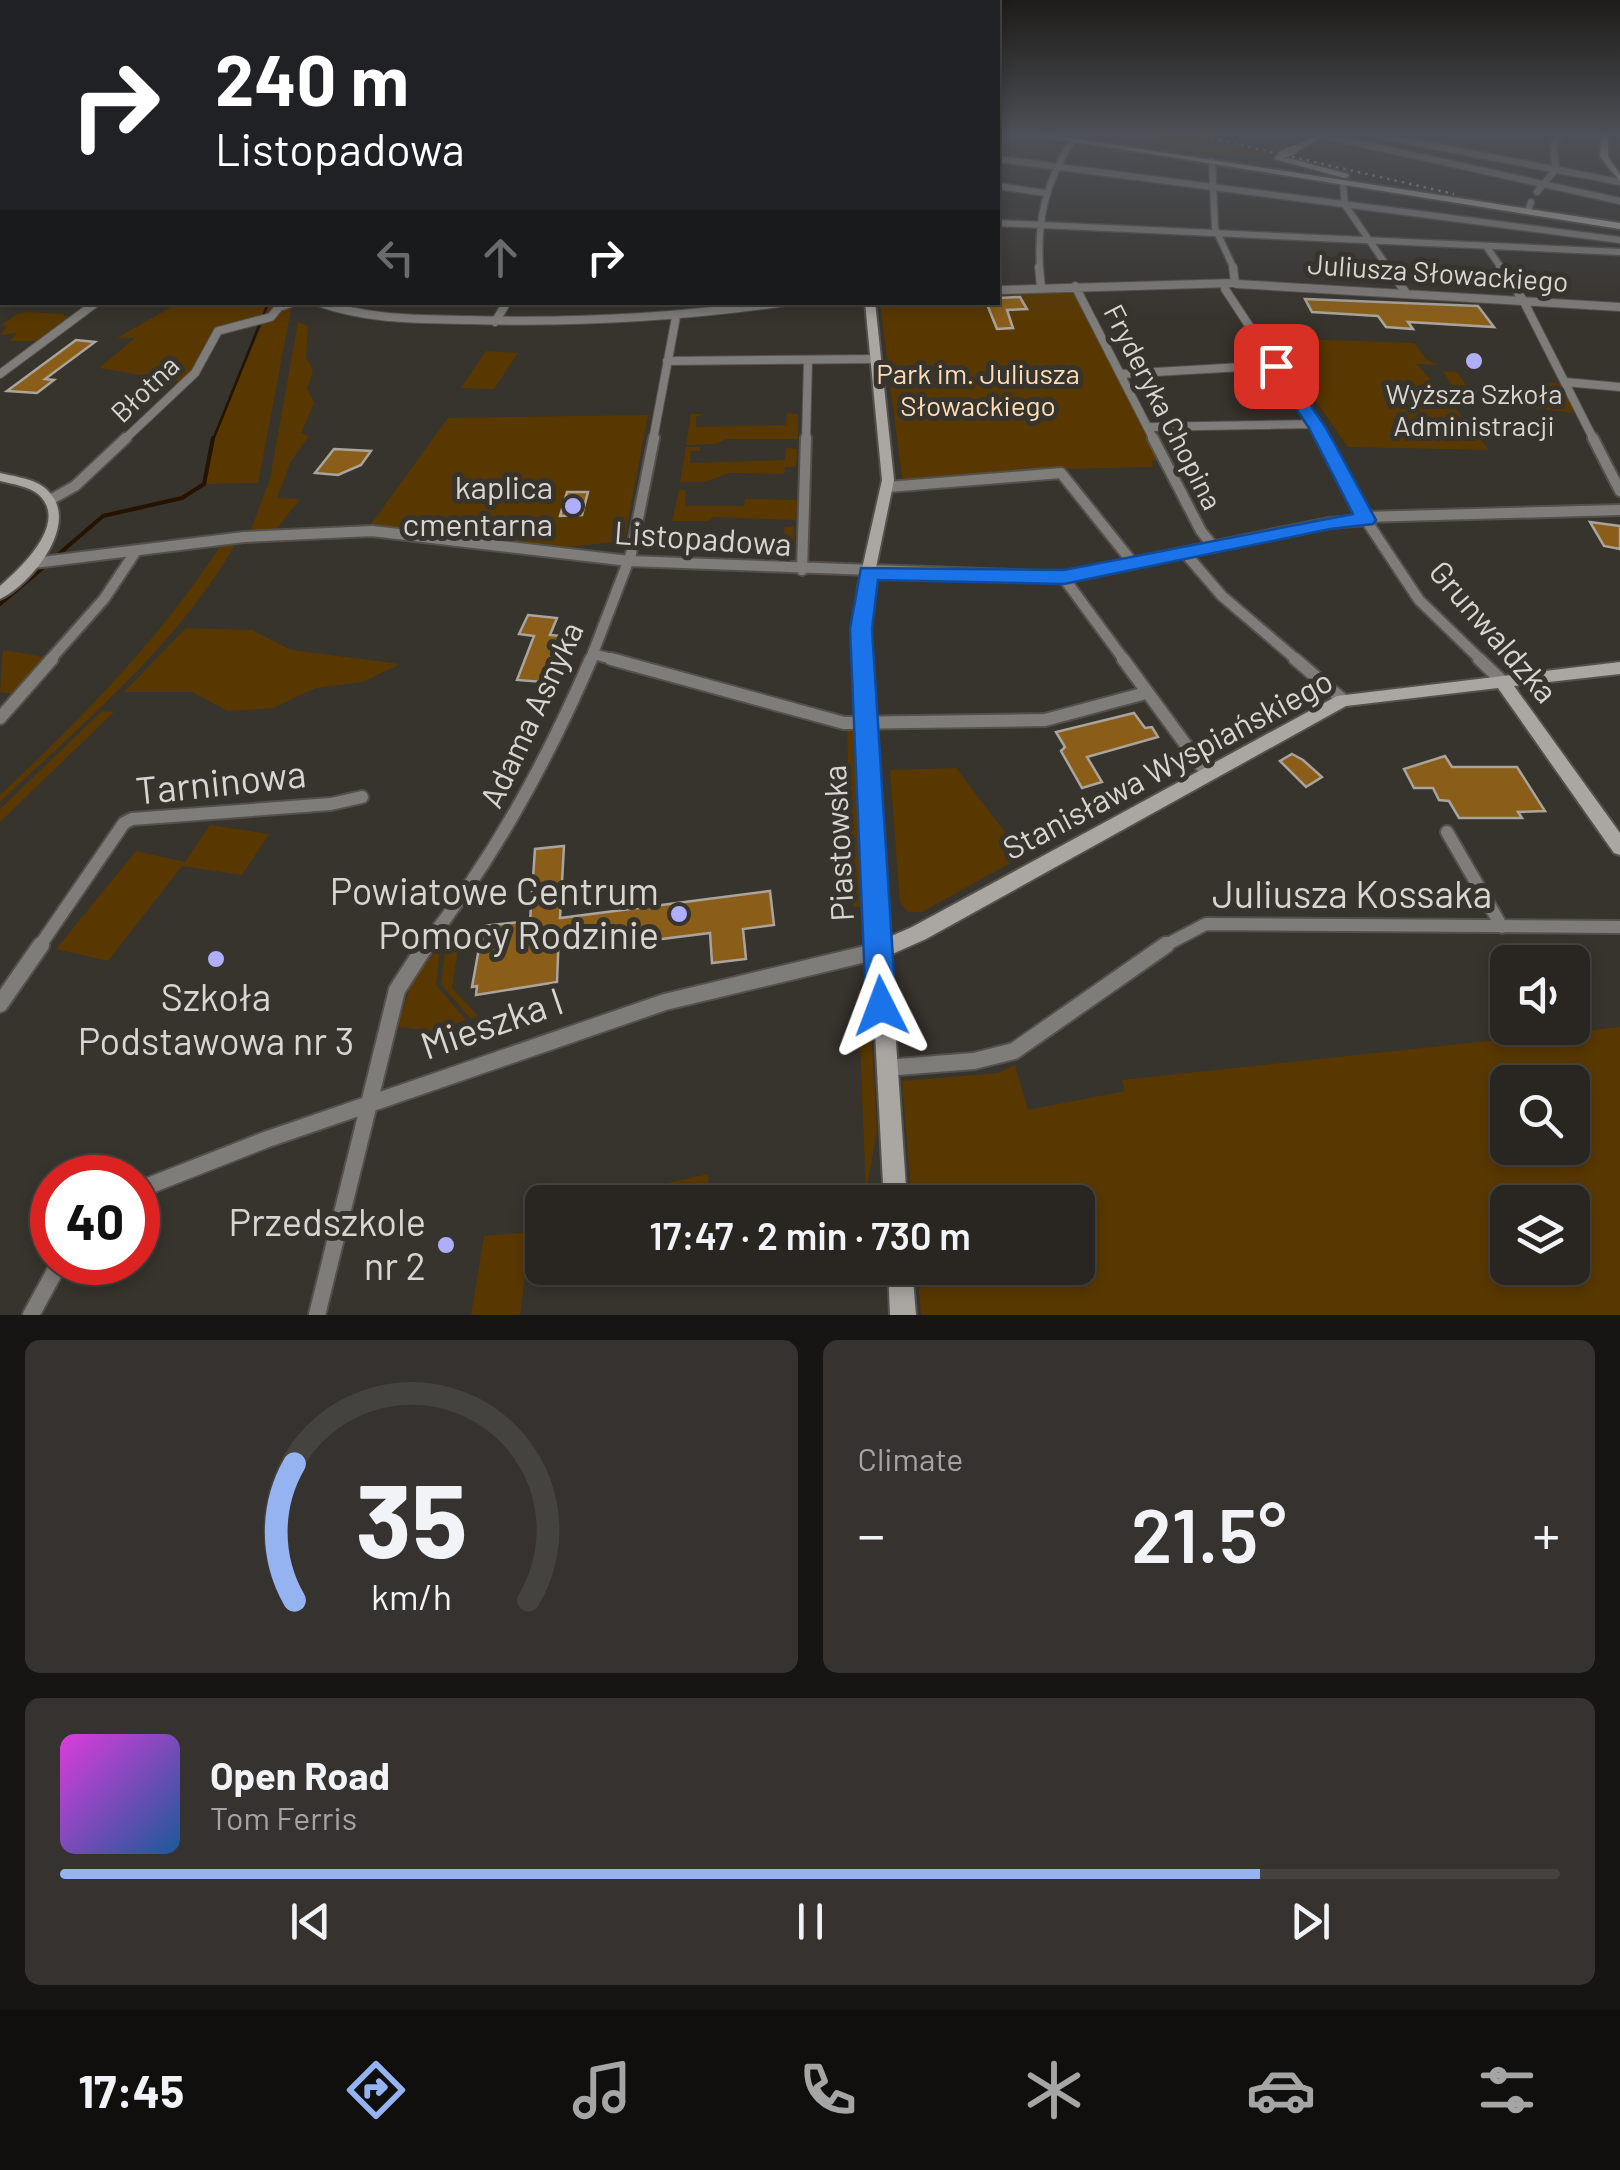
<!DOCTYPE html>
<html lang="en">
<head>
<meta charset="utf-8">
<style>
	:root { --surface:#292622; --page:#35322f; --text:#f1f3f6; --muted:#a5a5a5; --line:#454340; --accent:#95b2f1 }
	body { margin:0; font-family:Barlow,sans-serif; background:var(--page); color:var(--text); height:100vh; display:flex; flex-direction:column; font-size:38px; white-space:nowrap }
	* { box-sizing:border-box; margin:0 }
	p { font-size:32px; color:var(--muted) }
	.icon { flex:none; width:55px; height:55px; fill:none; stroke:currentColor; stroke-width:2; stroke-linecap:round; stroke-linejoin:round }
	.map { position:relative; height:1315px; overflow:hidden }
	.panel { display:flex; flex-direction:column; gap:25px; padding:25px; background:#171513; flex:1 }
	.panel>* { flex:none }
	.top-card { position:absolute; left:0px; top:0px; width:1000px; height:305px; box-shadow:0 5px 15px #0003,0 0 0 2px var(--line); background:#202124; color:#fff; overflow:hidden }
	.controls { position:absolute; left:1490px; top:945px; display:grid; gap:20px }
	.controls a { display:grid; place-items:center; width:100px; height:100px; border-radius:15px; background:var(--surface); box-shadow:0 5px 15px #0003,0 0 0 2px var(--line); font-size:50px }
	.speed { position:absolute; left:30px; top:1155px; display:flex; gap:20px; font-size:50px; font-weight:700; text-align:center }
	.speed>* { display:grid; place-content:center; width:130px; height:130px; border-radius:50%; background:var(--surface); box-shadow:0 5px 15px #0003,0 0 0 2px var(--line); line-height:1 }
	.speed .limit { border:15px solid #d22; background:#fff; color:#111 }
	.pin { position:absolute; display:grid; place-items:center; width:85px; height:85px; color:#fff; margin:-42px; border-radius:20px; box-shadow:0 5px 15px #0006 }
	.me { position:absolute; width:110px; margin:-55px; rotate:357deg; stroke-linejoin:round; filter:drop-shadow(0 0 8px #0008) }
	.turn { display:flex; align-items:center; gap:35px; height:210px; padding:0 50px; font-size:45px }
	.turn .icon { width:130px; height:130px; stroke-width:2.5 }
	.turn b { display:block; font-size:70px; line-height:85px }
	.lanes { display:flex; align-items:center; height:95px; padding:0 50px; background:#0003; justify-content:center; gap:50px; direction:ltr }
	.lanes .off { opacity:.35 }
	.big { font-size:75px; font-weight:600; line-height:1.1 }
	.panel .card { flex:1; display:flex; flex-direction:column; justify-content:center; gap:15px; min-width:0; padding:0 35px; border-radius:15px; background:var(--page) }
	.panel .dial { align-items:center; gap:0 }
	.dial svg { height:260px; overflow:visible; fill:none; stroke:var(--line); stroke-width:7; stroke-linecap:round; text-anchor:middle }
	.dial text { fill:var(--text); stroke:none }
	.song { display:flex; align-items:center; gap:30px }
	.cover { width:120px; height:120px; border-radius:15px; background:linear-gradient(135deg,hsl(300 70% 55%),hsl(210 70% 35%)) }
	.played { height:10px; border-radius:5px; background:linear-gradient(90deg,var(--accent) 80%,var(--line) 80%) }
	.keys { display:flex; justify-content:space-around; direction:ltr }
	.heat { display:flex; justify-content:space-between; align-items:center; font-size:55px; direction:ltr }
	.panel .tiles { flex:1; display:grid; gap:25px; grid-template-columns:1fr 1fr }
	.card:last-child { grid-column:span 2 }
	.trip { position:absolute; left:525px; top:1185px; width:570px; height:100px; border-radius:15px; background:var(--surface); box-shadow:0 5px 15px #0003,0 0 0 2px var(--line); font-weight:600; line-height:100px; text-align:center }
	.menu { display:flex; height:160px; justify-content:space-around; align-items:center; background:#100f0e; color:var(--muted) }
	.menu .icon { width:70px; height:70px }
	.menu .current { color:var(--accent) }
	.menu b { font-size:45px; color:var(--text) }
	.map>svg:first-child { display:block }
	.green { fill:#593800; fill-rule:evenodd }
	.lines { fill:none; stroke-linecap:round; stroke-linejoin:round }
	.stream-far1 { stroke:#251300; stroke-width:2.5 }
	.stream { stroke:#251300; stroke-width:4 }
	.building { fill:#8a5e19; stroke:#a9a49d; stroke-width:2.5 }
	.street-far4-casing { stroke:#54504b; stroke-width:9 }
	.street-far3-casing { stroke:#54504b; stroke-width:10 }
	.street-far2-casing { stroke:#54504b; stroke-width:14 }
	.street-far1-casing { stroke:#54504b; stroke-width:16 }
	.street-casing { stroke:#54504b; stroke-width:20 }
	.secondary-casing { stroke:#54504b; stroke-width:4 }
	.street-far4 { stroke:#7f7d7a; stroke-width:6 }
	.street-far3 { stroke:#7f7d7a; stroke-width:8 }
	.street-far2 { stroke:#7f7d7a; stroke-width:10 }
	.street-far1 { stroke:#7f7d7a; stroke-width:12 }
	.street { stroke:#7f7d7a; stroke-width:16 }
	.secondary { fill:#aaa6a2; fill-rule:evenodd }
	.rail { stroke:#aca9a5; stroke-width:2.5; stroke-dasharray:2.5 5; stroke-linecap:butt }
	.secondary-bridge-casing { stroke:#54504b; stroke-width:10; stroke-linecap:butt }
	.secondary-bridge { stroke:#aaa6a2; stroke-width:8 }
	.route { fill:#1a73e8; stroke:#114b97; stroke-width:2.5 }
	.poi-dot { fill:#aeaefb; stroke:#37332d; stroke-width:4 }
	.labels { text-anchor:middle; stroke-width:10; stroke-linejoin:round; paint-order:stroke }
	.far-street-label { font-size:28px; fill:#d8d5d2; stroke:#37332d }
	.far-park-label { font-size:28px; fill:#fcddb6; stroke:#37332d }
	.far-poi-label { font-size:28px; fill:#d8d5d2; stroke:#37332d }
	.poi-label { font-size:32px; fill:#d8d5d2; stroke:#37332d; text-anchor:end }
	.street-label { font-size:32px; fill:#d8d5d2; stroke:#37332d }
	.near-street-label { font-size:38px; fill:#d8d5d2; stroke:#37332d }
	.near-poi-label { font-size:38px; fill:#d8d5d2; stroke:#37332d; text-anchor:end }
</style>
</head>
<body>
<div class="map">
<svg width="1620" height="1315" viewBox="0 0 1620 1315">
	<rect width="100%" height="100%" fill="#37332d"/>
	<!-- green -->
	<path class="green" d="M1071 135H1172L1274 152 1246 157 1196 152 1149 141 1116 143Z
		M1074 292 1160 460 1152 461 1153 467 1061 469 908 482 902 478 880 303 998 302V293Z
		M178 303H238L239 307C254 309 268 300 280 304L272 314 218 329 199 366 181 382 99 368 135 338H117Z
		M292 304 258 483 206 484 216 434 264 320H274L279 310Z
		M27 312 62 314 69 318 73 315 40 341H10L17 333 0 335 7 326 1 325 19 313Z
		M298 322 308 326 306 357 313 371 307 389 314 403 301 433 309 436 291 461 277 498 300 499 275 531 250 532 270 479Z
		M1272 338 1414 343 1426 359 1438 365 1417 364 1441 392H1456L1443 371 1457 372 1474 396 1557 406 1545 382 1562 384 1574 413 1447 398 1489 450 1348 447Z
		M486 351 518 353 494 389 461 388Z
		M787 413 798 414V439H726L717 444 686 445 691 414H705L696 417V427L786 425Z
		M648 415 624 541 568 547 371 524 448 418Z
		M686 447H700V451H691L690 463 785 460 786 448 797 449 796 467H785L784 474 730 473 704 482H680Z
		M679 490H686L685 506H744L745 499 797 500 796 520 713 517 708 521H672Z
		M679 527 677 544H743L744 541H785L784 527 794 526 795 546H774L772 556 667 552 671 528Z
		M236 543C178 645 84 722 0 802V795C82 718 159 640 221 545Z
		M186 628 252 630 291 650 400 664 363 682 316 688 273 708 228 711 192 692H124Z
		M3 650 50 658 17 695 0 692Z
		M102 711 114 712 0 822V809Z
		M847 730 855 732 864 907H853Z
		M956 768 1023 856 922 912H908L900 902 890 770Z
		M210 825 269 834 242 875 182 866 108 961 56 949 136 851 185 862Z
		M452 932 459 942 452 988 478 1016 471 1019 441 984 447 938Z
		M441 944 436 985 466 1020 435 1031 397 1027 412 981Z
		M858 990 869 991 877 1130 866 1193Z
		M1620 1027V1315H921L917 1268H1078V1202H912L902 1081 998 1073 1015 1065 1028 1110 1125 1091 1122 1080ZM1572 1082V1148H1508V1082ZM1572 1202V1268H1508V1202Z
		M708 1174 710 1202H579Z
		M531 1232 520 1315H471L484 1236Z"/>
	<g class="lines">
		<!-- stream-far1 -->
		<path class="stream-far1" d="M213 440 267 306 277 302"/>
		<!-- stream -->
		<path class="stream" d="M53 559 103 516 182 498 204 484 213 438
			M0 604 46 565"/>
	</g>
	<!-- building -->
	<path class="building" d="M998 298 1020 297 1027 309 1007 310 1013 328 997 329 986 302H998Z
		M1305 299 1478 306 1494 327 1408 322 1413 329 1386 327 1378 316 1312 312Z
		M76 340 95 342 45 379 54 380 37 393 7 391Z
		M334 449 371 451 361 465 338 475 315 473Z
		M567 492H588L582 515 560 516Z
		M1590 522 1620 526V549L1604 546Z
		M528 615 557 618 550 635 562 636 543 682 517 680 534 636 519 634Z
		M1134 713 1145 728 1152 727 1158 737 1087 757 1102 782 1082 788 1061 751 1065 747 1056 732Z
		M1292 754 1303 760 1322 777 1306 787 1280 761Z
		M1445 756 1452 767H1517L1545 811 1518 812 1522 818H1459L1449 801 1439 800 1433 788H1414L1404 769Z
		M564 846 560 918 770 891 774 925 743 929 746 959 712 963 710 933 590 948V929L559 933 557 982 476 995 477 986 472 987 483 926 530 921 535 849Z"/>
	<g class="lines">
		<defs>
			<path id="street-far4" d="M1377 135 1620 182
				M1326 136 1620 201
				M998 159 1620 240
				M1212 161 1215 228 1234 269
				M1343 184 1345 205 1389 269
				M998 186 1045 193
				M1537 192 1556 169 1553 146 1560 135
				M1529 208 1531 202
				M998 223 1620 252
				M1486 246 1502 269
				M1040 269C1037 220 1045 183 1072 141"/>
			<path id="street-far3" d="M1039 267 1041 288
				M1233 267 1235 283
				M1388 267 1406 293
				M1500 267 1523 300 1594 440
				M1237 284 1620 307
				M1075 286 1154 440
				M1225 289 1324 440
				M998 290 1233 283
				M318 302C368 320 418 319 470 320 576 323 681 317 786 302
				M495 322 507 302
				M667 361 876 359
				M0 374 97 302
				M1121 374 1275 365
				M1565 382 1620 387
				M1149 427 1315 424
				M124 440 195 373 218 331 271 317 279 307 294 302
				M653 440 676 317
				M806 440 808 360"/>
			<path id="street-far2" d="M1153 438 1201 531 1213 546
				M1322 438 1364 517 1419 600 1482 661
				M1593 438 1620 491
				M888 487 1061 473 1133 563
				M50 500 75 486 126 438
				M1364 517 1620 510
				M1185 553 1222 596 1298 661
				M34 563 244 537 372 531 629 561 1063 577 1329 523 1366 520
				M802 570 806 438
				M1063 577 1125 661
				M593 654 620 661
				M49 661 104 599 136 551
				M590 661 631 554 654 438"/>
			<path id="street-far1" d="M611 659 844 723 1045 720 1146 693
				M1123 659 1208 775
				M1295 659 1343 700
				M1479 659 1502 681
				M0 718 52 659
				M1447 832 1502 927
				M39 947 124 823 132 819 331 804 362 797
				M424 947C494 858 546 763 591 659
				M1162 947 1206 924 1620 927"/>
			<path id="street" d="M0 1004 41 945
				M885 1068 974 1061 1014 1051 1166 945
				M138 1190 265 1140 665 1002 878 951
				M31 1315 60 1262
				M317 1315 397 990 426 945"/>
			<path id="secondary" d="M1032 135H1051L1620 223V229Z
				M1316 135 1323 136 1298 151 1291 149Z
				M1601 135H1608V157L1620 174V181L1600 157Z
				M1277 155 1348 174 1349 176 1345 178 1274 159Z
				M865 302H875L894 480 872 587 868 629 889 937 912 927 1337 696 1620 662V674L1514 686 1620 833V855L1614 853 1498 688 1346 706 926 939 890 955 907 1202H884L871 957 868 951 870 947 854 629 858 587 882 480Z
				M0 473C16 477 39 479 50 493 79 525 31 585 0 599V586C21 568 70 522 38 494 28 486 12 484 0 481Z
				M888 1268H912L916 1315H890Z"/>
		</defs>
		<!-- street-far4 casing -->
		<use href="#street-far4" class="street-far4-casing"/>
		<!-- street-far3 casing -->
		<use href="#street-far3" class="street-far3-casing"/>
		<!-- street-far2 casing -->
		<use href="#street-far2" class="street-far2-casing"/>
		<!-- street-far1 casing -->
		<use href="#street-far1" class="street-far1-casing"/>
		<!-- street casing -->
		<use href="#street" class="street-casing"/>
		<!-- secondary casing -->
		<use href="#secondary" class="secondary-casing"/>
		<!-- street-far4 -->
		<use href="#street-far4" class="street-far4"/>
		<!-- street-far3 -->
		<use href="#street-far3" class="street-far3"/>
		<!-- street-far2 -->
		<use href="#street-far2" class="street-far2"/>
		<!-- street-far1 -->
		<use href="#street-far1" class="street-far1"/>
		<!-- street -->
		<use href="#street" class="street"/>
		<!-- secondary -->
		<use href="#secondary" class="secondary"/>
		<!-- rail -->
		<path class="rail" d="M1197 135 1454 194"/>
		<defs>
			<path id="secondary-bridge" d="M1282 155 1295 149"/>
		</defs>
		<!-- secondary-bridge casing -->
		<use href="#secondary-bridge" class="secondary-bridge-casing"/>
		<!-- secondary-bridge -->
		<use href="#secondary-bridge" class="secondary-bridge"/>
	</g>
	<!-- sky -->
	<linearGradient id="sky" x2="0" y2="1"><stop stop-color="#1e1c19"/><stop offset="0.42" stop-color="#4d5057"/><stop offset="1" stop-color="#4d5057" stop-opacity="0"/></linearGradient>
	<rect width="1620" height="320" fill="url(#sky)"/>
	<!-- route -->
	<path class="route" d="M1276 361 1281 362 1326 428 1376 520 1373 524 1330 529 1064 584 878 580 872 629 896 1006 892 1016 881 1021 870 1016 866 1006 850 629 861 568 1064 570 1353 514 1309 428 1268 366Z"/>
	<!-- markers -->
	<g class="poi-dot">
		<circle cx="1474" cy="361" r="10"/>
		<circle cx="573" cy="506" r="10"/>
		<circle cx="679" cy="914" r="10"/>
		<circle cx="216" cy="959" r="10"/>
		<circle cx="446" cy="1245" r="10"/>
	</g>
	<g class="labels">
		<!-- far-street labels -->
		<g class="far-street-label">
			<text transform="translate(1438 273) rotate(4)" y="10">Juliusza Słowackiego</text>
			<text transform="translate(145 389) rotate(-44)" y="10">Błotna</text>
			<text transform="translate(1163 407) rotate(63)" y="10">Fryderyka Chopina</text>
		</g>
		<!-- far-park labels -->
		<g class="far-park-label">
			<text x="978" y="384">Park im. Juliusza<tspan x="978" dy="32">Słowackiego</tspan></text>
		</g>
		<!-- far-poi labels -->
		<g class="far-poi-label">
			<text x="1474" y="404">Wyższa Szkoła<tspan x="1474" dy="32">Administracji</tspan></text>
		</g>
		<!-- poi labels -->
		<g class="poi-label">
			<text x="553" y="499">kaplica<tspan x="553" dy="37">cmentarna</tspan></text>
		</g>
		<!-- street labels -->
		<g class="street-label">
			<text transform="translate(703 539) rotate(4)" y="11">Listopadowa</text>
			<text transform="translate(1493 632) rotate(49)" y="11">Grunwaldzka</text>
			<text transform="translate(532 715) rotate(-65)" y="11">Adama Asnyka</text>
			<text transform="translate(1168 765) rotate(-28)" y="11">Stanisława Wyspiańskiego</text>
			<text transform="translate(839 843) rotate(-93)" y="11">Piastowska</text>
		</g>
		<!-- near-street labels -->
		<g class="near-street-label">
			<text transform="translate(221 783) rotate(-6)" y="13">Tarninowa</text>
			<text x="1352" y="908">Juliusza Kossaka</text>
			<text transform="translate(492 1024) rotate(-19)" y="13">Mieszka I</text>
		</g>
		<!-- near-poi labels -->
		<g class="near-poi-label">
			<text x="659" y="905">Powiatowe Centrum<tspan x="659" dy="44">Pomocy Rodzinie</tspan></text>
			<text x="216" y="1011" text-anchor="middle">Szkoła<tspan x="216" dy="44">Podstawowa nr 3</tspan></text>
			<text x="426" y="1236">Przedszkole<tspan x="426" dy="44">nr 2</tspan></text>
		</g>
	</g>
</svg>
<div class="controls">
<a><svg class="icon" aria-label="sound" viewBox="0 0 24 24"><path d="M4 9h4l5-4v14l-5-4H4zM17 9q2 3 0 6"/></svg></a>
<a><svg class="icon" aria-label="search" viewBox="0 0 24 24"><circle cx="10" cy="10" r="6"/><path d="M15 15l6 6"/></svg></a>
<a><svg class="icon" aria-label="layers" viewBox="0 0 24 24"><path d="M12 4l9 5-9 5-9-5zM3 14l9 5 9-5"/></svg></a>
</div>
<div class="speed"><div class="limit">40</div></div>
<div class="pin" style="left:1276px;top:366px;background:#d93025"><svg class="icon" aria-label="arrive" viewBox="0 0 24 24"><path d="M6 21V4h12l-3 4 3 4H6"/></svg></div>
<svg class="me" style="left:881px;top:1006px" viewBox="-20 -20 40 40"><path d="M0-17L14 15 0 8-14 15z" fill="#1a73e8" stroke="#fff" stroke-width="4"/></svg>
<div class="trip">17:47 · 2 min · 730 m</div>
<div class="top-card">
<div class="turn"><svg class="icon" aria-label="right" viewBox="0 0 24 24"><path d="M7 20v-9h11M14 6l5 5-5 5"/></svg><div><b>240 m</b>Listopadowa</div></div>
<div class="lanes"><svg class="icon off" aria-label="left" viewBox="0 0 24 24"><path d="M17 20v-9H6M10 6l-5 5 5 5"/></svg><svg class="icon off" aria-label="ahead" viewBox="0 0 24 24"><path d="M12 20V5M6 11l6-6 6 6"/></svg><svg class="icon" aria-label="right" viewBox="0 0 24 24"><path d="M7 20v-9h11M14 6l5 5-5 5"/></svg></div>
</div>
</div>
<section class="panel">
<div class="tiles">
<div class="card dial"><svg viewBox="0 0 100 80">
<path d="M14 69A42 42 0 1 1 86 69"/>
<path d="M14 69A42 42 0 0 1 14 27" stroke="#95b2f1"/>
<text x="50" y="56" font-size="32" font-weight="700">35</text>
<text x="50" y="72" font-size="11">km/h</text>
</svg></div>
<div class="card"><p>Climate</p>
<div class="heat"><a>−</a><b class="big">21.5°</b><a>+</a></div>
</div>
<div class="card">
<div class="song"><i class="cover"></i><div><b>Open Road</b><p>Tom Ferris</p></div></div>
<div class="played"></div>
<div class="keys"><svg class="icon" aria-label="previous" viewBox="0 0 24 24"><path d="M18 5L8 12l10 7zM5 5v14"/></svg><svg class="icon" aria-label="pause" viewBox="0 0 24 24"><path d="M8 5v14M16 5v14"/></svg><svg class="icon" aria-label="next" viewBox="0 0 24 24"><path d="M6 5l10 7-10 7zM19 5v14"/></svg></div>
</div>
</div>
</section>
<nav class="menu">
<b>17:45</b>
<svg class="icon current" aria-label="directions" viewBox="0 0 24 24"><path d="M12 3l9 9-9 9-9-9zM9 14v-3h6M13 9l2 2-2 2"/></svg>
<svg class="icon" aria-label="music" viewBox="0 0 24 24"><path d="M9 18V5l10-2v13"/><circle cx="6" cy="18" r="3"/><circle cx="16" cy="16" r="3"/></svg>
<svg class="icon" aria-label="phone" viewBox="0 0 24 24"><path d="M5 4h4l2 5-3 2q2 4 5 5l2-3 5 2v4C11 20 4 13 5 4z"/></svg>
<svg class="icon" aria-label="climate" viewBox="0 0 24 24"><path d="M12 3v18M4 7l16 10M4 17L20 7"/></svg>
<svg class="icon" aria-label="car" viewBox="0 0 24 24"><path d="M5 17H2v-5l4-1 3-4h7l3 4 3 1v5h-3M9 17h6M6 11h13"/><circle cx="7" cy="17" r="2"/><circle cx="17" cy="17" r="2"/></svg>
<svg class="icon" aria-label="filters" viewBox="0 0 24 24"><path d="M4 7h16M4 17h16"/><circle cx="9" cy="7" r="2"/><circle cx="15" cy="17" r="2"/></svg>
</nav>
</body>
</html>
